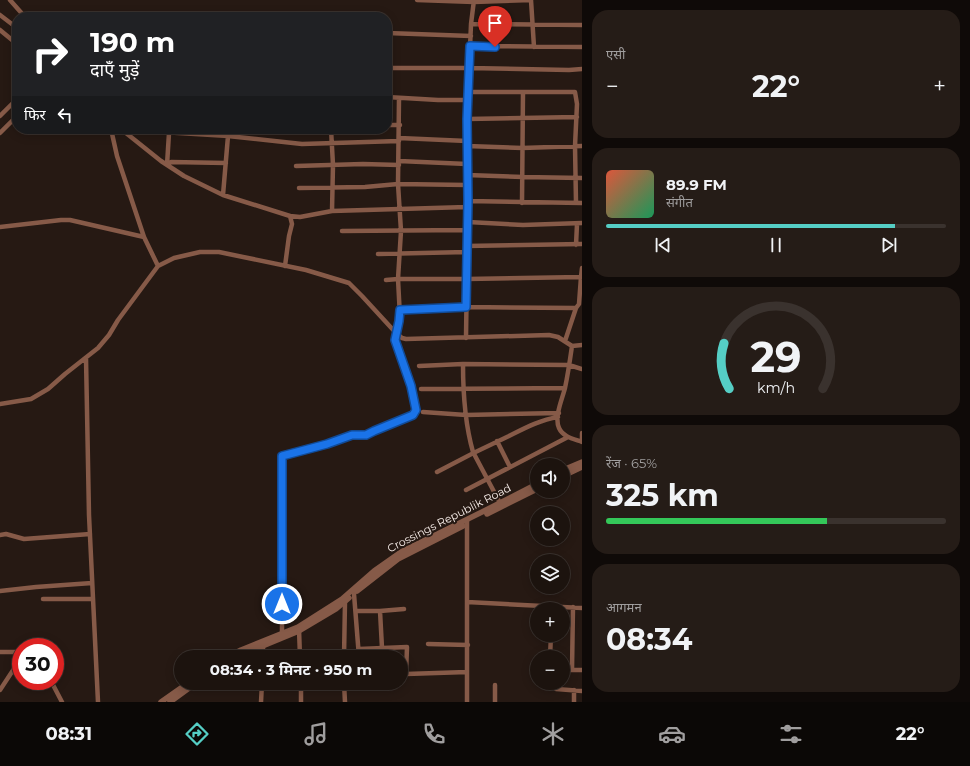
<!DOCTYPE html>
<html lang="hi">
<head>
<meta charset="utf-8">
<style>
	:root { --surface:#1c130e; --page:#251c17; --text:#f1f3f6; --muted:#a09e9e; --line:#3a322e; --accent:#55cec5 }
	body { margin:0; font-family:Montserrat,"Noto Sans Devanagari",sans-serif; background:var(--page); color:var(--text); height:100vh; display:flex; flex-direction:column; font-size:15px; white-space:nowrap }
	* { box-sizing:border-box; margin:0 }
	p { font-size:13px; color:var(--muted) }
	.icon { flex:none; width:22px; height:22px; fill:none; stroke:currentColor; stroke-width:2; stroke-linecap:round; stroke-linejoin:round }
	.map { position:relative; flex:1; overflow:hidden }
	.drawer { display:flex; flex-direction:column; gap:10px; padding:10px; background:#0f0a08; width:388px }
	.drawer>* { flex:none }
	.top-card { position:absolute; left:12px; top:12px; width:380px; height:122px; border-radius:16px; box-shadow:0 2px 10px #0003,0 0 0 1px var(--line); background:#202124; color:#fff; overflow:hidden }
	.tools { position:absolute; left:530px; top:458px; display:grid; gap:8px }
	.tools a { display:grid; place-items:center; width:40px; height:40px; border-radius:50%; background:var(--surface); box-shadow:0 2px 10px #0003,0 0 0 1px var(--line); font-size:20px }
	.speed { position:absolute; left:12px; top:638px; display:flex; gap:8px; font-size:20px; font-weight:700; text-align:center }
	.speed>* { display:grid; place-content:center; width:52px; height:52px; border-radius:50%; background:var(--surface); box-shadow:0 2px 10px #0003,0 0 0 1px var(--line); line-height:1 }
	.speed .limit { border:6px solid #d22; background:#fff; color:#111 }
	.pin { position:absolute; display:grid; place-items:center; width:34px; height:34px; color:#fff; margin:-41px -17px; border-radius:50% 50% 50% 0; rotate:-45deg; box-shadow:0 0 4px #0007 }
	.pin .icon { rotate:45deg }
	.me { position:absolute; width:44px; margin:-22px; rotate:0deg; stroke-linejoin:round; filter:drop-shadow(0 0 3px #0008) }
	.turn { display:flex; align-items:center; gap:14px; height:84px; padding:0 12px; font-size:18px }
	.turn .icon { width:52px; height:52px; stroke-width:2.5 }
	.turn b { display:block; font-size:28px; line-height:34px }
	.then { display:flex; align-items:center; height:38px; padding:0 12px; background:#0003; gap:8px; font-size:15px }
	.big { font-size:30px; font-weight:700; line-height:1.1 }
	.drawer .widget { flex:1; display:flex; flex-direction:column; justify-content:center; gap:6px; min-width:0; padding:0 14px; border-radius:16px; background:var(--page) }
	.drawer .dial { align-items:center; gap:0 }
	.dial svg { height:104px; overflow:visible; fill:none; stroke:var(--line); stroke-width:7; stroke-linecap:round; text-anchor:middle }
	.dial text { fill:var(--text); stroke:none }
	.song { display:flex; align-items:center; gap:12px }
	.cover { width:48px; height:48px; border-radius:6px; background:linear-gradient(135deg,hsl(10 70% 55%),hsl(150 70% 35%)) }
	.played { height:4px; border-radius:2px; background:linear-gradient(90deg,var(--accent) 85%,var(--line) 85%) }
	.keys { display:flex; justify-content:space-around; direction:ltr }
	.heat { display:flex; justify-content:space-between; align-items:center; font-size:22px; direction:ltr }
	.charge { height:6px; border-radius:3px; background:linear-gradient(90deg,#34c759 65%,var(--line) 0) }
	.trip { position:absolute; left:174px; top:650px; width:234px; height:40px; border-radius:20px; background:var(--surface); box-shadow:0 2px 10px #0003,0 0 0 1px var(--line); font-weight:700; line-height:40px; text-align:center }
	.tabs { display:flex; height:64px; justify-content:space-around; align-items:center; background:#0b0806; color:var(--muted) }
	.tabs .icon { width:28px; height:28px }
	.tabs .current { color:var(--accent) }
	.tabs b { font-size:18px; color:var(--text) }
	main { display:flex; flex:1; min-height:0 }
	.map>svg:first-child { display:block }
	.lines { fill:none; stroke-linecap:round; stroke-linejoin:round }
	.minor { stroke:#865a48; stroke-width:4.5 }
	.tertiary { stroke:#865a48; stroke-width:5.5 }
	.route-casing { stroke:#114b97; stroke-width:10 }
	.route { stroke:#1a73e8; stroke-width:7 }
	.labels { text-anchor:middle; stroke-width:4; stroke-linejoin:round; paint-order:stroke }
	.street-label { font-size:11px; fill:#f7ede9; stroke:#261913 }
</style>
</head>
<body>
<main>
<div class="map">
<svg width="582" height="702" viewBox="0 0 582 702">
	<rect width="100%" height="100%" fill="#261913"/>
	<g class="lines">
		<!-- minor -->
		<path class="minor" d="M10 0 25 17
			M417 0 474 2 531 0
			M531 0 534 47
			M0 15 17 28
			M471 24 582 25
			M0 30 17 44
			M387 33 471 36
			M470 46 582 47
			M387 68H469L569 70 582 69
			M468 92H575L577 104 575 146 576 203
			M387 97 438 100H468
			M0 116 17 99
			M467 119 577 117
			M387 125H400
			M111 129 117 156 144 237 158 266
			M121 129 161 161 184 176 223 195 290 216 292 224 289 236 285 266
			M156 129 162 132 228 136 302 144 399 141
			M331 129 333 165 332 211
			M0 133 17 116
			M399 138 467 141
			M467 146 522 148 582 146
			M399 161 467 164
			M167 165 171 162 226 163
			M167 165 169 133
			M296 166 363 164 399 165
			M467 175 523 177 582 178
			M299 188 365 187 398 184 467 185
			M223 195 228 136
			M468 201 582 203
			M522 203 523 92
			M290 216 300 217 332 211 467 207
			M468 222 523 225 582 223
			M0 227 61 220H70L144 237
			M342 231 467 230
			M576 245 577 224
			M466 246 582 244
			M378 254 467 252
			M386 280 398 279H467L581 277 582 268
			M400 310 466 307 576 308 579 304 581 277
			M466 338 468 201 467 119 471 24 474 0
			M565 341 576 308
			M572 346C570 360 568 374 565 388 562 400 554 417 559 428 563 437 574 439 582 442
			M86 358 89 515 98 702
			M463 364C463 394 465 424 473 452L500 503
			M419 366 463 364 569 365 582 369
			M421 389 565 388
			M0 404 31 399 48 389 65 374 98 348 109 335 118 320 158 266 174 258 200 252H219L306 270 349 283 362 296 396 333 402 338 406 339 549 335 558 337 572 346 582 345
			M423 412 466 415 559 413
			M497 441 510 467
			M582 442V433
			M437 472C461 459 485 447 509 436 525 428 540 420 558 417
			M466 490 568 437
			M0 535 6 534 24 539 90 534
			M0 591 36 587 92 583
			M354 594 359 657
			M43 599H93
			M467 602 582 608
			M356 611H380L382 648
			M380 611 404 609
			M299 629 300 657
			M282 634V456L327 444 352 435H367L374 431 413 415 415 410 411 386 395 340 400 317 398 279 401 231 398 184 399 98
			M428 644 468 645
			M359 649 407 647 406 674H401
			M0 652H21
			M263 657V646
			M344 657 345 602
			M550 657 551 635
			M563 670H582
			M572 670 573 607
			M406 674 467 672
			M51 681 62 702
			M344 683 345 702
			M495 685V702
			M556 689 582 691
			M0 690 21 658
			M574 690V702
			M261 702 262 683
			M301 702V686L344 687
			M467 702V520"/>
		<!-- tertiary -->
		<path class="tertiary" d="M563 470 582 462
			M563 476 582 467
			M487 514 537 489
			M357 591 398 559 463 526
			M228 657 241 650 298 627 342 599 374 571 401 552 486 510 537 484
			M236 657 299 631 336 609 349 598
			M161 702 188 683
			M170 702 196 683"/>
	</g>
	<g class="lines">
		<defs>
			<path id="route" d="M282 604V456L327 444 352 435H366L374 431 413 415 416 410 411 386 395 340 399 321 400 310 466 307 468 201 467 119 470 46 495 47"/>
		</defs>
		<!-- route casing -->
		<use href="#route" class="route-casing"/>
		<!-- route -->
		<use href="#route" class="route"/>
	</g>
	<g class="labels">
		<!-- street labels -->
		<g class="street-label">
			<text transform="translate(449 518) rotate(-27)" y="4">Crossings Republik Road</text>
		</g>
	</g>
</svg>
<div class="tools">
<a><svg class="icon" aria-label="sound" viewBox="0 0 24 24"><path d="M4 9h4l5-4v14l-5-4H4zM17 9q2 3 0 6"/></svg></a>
<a><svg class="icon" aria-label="search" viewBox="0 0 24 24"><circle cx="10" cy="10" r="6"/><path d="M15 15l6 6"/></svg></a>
<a><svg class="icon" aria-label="layers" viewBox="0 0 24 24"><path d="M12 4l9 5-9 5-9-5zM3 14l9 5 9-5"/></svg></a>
<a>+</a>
<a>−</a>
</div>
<div class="speed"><div class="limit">30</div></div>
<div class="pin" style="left:495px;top:47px;background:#d93025"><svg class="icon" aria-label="arrive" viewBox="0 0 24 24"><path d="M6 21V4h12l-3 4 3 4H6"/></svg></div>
<svg class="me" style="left:282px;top:604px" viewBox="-20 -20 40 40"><circle r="17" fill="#1a73e8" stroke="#fff" stroke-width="3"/><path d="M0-11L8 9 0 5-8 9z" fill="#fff"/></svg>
<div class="trip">08:34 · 3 मिनट · 950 m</div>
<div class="top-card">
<div class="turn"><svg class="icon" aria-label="right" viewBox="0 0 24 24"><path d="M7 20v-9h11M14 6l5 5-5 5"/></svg><div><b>190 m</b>दाएँ मुड़ें</div></div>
<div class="then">फिर<svg class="icon" aria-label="left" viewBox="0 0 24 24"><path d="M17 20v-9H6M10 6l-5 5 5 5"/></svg></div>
</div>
</div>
<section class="drawer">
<div class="widget"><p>एसी</p>
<div class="heat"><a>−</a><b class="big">22°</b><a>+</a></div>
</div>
<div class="widget">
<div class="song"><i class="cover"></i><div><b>89.9 FM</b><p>संगीत</p></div></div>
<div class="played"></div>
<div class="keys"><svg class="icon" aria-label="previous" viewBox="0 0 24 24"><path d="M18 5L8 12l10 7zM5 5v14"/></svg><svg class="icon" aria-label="pause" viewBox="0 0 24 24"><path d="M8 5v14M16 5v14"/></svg><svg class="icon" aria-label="next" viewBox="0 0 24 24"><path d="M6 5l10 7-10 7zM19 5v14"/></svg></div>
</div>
<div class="widget dial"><svg viewBox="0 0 100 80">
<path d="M14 69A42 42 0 1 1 86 69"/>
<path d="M14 69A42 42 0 0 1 10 34" stroke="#55cec5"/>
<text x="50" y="56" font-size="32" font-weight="700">29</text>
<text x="50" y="72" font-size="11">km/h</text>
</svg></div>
<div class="widget"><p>रेंज · 65%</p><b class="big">325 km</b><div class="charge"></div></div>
<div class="widget"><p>आगमन</p><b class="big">08:34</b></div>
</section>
</main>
<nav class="tabs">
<b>08:31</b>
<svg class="icon current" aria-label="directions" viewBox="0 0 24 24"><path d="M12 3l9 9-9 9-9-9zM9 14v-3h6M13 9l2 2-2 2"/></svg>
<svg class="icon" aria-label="music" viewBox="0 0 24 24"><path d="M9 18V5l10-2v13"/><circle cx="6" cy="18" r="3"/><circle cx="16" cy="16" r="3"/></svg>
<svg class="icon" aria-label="phone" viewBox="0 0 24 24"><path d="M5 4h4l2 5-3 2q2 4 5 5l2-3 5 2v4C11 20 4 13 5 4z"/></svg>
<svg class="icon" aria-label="climate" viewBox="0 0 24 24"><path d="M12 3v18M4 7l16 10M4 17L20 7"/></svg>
<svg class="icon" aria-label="car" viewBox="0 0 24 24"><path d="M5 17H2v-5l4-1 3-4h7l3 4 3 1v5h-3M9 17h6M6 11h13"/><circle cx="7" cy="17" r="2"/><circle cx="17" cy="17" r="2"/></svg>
<svg class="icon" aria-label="filters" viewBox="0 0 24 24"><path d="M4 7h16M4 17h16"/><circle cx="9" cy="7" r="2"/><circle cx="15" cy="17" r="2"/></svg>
<b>22°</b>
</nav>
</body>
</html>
